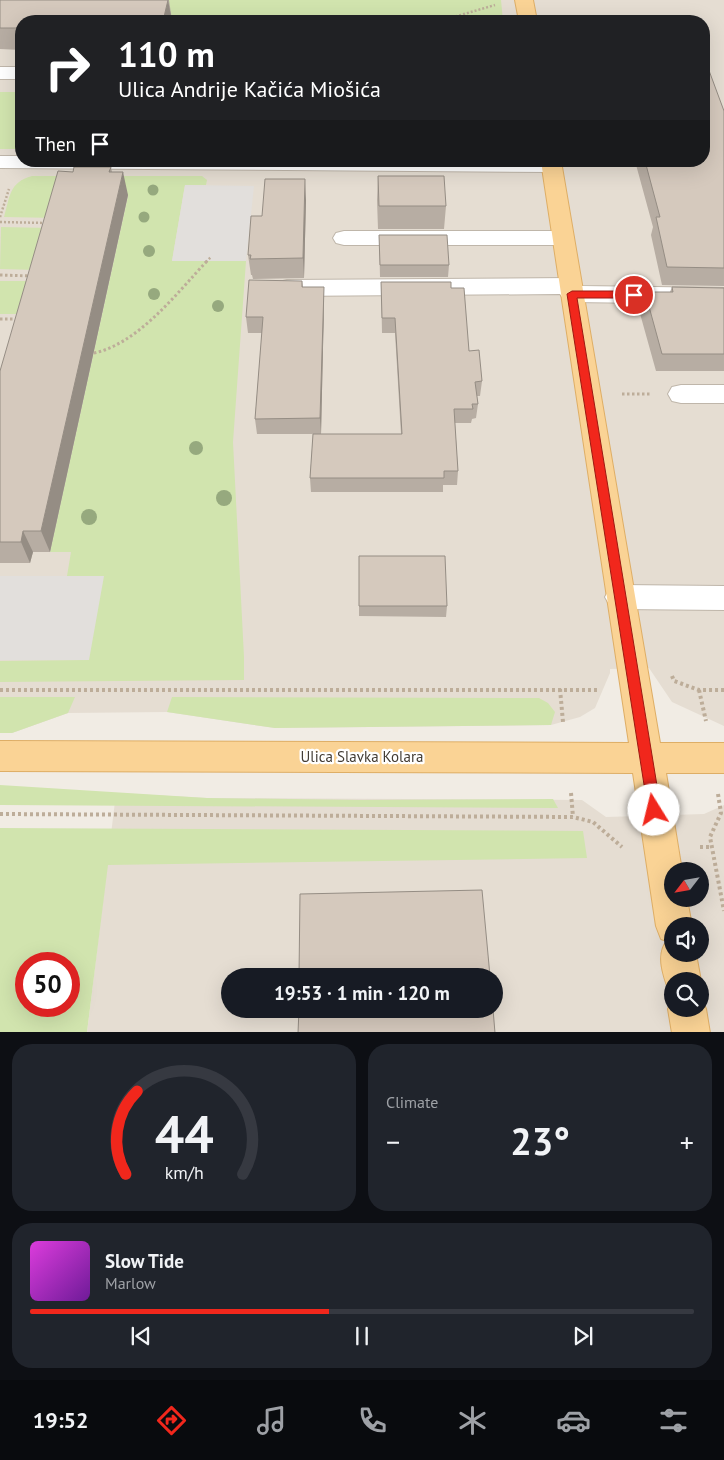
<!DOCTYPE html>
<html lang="en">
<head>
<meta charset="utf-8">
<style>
	:root { --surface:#171b24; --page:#20242c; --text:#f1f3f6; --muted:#9ea1a6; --line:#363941; --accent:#f1271c }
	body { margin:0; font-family:"PT Sans",sans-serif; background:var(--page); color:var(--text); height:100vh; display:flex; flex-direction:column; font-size:19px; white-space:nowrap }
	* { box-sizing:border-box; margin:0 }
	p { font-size:16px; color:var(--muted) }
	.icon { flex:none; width:28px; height:28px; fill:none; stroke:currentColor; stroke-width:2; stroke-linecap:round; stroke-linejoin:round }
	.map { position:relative; height:1032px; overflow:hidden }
	.drawer { display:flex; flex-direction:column; gap:12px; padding:12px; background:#0d0f14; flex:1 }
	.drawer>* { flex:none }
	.banner { position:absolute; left:15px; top:15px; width:695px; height:152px; border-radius:20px; box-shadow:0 5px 20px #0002; background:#202124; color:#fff; overflow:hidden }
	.needle { width:32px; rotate:239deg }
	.buttons { position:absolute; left:664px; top:862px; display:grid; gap:10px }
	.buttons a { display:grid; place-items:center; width:45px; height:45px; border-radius:50%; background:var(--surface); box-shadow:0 5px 20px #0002; font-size:25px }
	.speed { position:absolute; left:15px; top:952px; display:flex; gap:10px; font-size:25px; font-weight:700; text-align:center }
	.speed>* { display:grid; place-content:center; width:65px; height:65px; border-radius:50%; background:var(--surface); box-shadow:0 5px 20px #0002; line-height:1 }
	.speed .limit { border:8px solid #d22; background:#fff; color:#111 }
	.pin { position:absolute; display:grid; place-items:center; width:42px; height:42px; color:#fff; margin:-21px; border:2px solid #fff; border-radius:50%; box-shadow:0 1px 5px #0007 }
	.me { position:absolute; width:55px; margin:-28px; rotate:351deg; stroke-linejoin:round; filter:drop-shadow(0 0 4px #0008) }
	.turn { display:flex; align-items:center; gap:18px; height:105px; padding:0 20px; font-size:22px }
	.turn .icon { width:65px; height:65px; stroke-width:2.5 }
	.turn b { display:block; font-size:35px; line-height:42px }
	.then { display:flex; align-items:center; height:48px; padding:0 20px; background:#0003; gap:10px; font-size:19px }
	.big { font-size:38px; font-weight:700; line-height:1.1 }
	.drawer .tile { flex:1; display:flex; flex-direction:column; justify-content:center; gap:8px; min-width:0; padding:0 18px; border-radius:20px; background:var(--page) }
	.drawer .dial { align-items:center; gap:0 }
	.dial svg { height:130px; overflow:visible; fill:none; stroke:var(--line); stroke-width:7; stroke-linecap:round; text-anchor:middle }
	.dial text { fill:var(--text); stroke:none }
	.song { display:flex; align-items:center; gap:15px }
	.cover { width:60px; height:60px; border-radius:8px; background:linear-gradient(135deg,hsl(300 70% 55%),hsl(280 70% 35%)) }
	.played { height:5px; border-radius:2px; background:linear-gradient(90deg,var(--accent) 45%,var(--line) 45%) }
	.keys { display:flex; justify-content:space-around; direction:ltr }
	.heat { display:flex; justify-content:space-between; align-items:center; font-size:28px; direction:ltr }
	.drawer .tiles { flex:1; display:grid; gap:12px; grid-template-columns:1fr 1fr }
	.tile:last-child { grid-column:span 2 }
	.trip { position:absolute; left:221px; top:968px; width:282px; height:50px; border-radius:25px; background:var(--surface); box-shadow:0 5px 20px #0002; font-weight:700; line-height:50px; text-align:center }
	.tab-bar { display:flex; height:80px; justify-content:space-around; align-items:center; background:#090b0e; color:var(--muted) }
	.tab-bar .icon { width:35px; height:35px }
	.tab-bar .on { color:var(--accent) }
	.tab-bar b { font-size:22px; color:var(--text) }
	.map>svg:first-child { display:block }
	.residential { fill:#e5ddd2; fill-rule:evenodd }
	.green { fill:#d1e4ae; fill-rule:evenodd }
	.parking { fill:#e2dfdc }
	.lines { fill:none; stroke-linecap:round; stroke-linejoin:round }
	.minor-casing { stroke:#bfb6aa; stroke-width:2 }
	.major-casing { stroke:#deae66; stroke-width:2 }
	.path-far2 { stroke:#bdad99; stroke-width:2.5; stroke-dasharray:2 2; stroke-linecap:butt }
	.path-far1 { stroke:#bdad99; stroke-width:3; stroke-dasharray:2.5 2.5; stroke-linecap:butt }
	.path { stroke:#bdad99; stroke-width:4; stroke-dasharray:3 3; stroke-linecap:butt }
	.minor { fill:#fff; fill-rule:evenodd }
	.major { fill:#fad395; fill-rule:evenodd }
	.tree { fill:#96a97e }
	.wall { fill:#b7ada3 }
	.shaded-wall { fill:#958d84 }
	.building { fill:#d5c9bd; stroke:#958d84 }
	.route { fill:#f1271c; stroke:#9d1912 }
	.labels { text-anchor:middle; stroke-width:4.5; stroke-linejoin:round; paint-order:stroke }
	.street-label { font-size:15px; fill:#433c34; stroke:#fff }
</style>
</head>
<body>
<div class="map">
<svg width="724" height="1033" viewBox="0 0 724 1033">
	<rect width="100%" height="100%" fill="#f1ece4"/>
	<!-- residential -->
	<path class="residential" d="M0 0H724V726L672 702 649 668 610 669V673L595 708 580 717 551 725 275 728 167 712 68 713 12 733H0ZM21 21H704V161H21Z
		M116 793 207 798 582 800 606 817 704 814 724 805V1032L87 1033ZM672 871H700V899H672ZM672 926H700V954H672ZM230 976H495V1009H230ZM672 981H700V1009H672Z"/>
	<!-- green -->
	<path class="green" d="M0 0H501L503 21H172Z
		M0 92H21V149H0Z
		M32 176H202L207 180 206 185H185L172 261H246L233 442 244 657V680L0 682V661L88 660 103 576H67L71 552H50L128 196 58 218 4 217C10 197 9 182 32 176Z
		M1 227 50 228 38 270 0 269Z
		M0 281H35L25 314H0Z
		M0 697H75L68 713 12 733H0Z
		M172 697 539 698 548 703 555 712 551 725 275 728 167 712Z
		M0 785 207 798 360 800 553 799 558 808 0 805Z
		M0 828 583 831 587 858 108 865 87 1032H0ZM26 964H69V1006H26Z"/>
	<!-- parking -->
	<path class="parking" d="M185 185 254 186 246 261H172Z
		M0 576H104L89 660H0Z"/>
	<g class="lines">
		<defs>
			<path id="minor" d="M0 67H21V79H0Z
				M0 156H21V161H558L562 166 559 170 552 172 0 168Z
				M344 231H563L571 233 574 238 571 243 563 245H344L336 243 333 238 336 233Z
				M571 278 579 280 582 286 724 288V304L572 302 564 300 560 294 287 296 279 294 275 288 279 282 287 280Z
				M681 385H724V403H681L672 401 668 394 672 387Z
				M620 585 724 586V610L620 609 610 606 605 597 610 588Z"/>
			<path id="major" d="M515 0H533L537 21H519Z
				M541 161H561L660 743H724V773H666L682 871H672V899H687L692 926H672V954H696L701 981 700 984V981H672V995L670 994C664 978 655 955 667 941L661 939 656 926 633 773 0 771V741L629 743Z
				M700 996 706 1009 710 1033H672L668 1009 672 999V1009H700Z"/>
		</defs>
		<!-- minor casing -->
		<use href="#minor" class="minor-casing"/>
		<!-- major casing -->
		<use href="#major" class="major-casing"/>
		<!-- path-far2 -->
		<path class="path-far2" d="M440 21 495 5
			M0 217 9 189
			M0 222 47 223
			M206 262 211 257"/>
		<!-- path-far1 -->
		<path class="path-far1" d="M0 275 32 276
			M0 319H19
			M89 354C136 347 176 294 207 261
			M622 394H651"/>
		<!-- path -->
		<path class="path" d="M672 676 674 681 699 690H724
			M560 689 563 722
			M0 690H599
			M699 690 706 721
			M571 793 573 817
			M718 794 721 813 710 837 724 911
			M0 814 573 817 593 822 622 847
			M700 847H712"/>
		<!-- minor -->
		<use href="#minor" class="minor"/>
		<!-- major -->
		<use href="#major" class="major"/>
	</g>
	<!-- trees -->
	<g class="tree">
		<circle cx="153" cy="190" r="5.5"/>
		<circle cx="144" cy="217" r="5.5"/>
		<circle cx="149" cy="251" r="6"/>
		<circle cx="154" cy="294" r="6"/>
		<circle cx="218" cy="306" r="6"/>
		<circle cx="196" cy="448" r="7"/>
		<circle cx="224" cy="498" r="8"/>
		<circle cx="89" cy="517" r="8"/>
	</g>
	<!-- wall -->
	<path class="wall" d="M0 0H169L172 20 21 21V50L0 49Z
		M724 111V286L662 285 651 235 653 227 635 161H704Z
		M111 167 112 172 128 195 50 552H33L30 563H0V371Z
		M378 176 446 206 444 229H378L377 200Z
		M306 200 304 278 253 279 252 275H251L248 255 262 216Z
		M379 235 449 265 448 277H380Z
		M302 281 303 287 324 304 321 434H401L395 333H382L381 282 451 288 469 351 482 381 480 396H477L478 404 476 418 472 419 471 423H455L458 471 457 485H443V492H311L310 478 313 434H257L255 419 262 333H248L246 317Z
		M672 287 724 288V371H656L639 310 645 292H670Z
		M359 556 447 606 446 617 359 616Z"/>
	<!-- shaded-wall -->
	<path class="shaded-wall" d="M168 0 172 21H163Z
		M123 172 128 195 50 552 41 531Z
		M305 179 306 200 304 278 303 258Z
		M324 287V304L321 434 320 418Z
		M23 531 33 552 30 563 21 542Z"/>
	<!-- building -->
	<path class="building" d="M0 0H168L163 21H21V28H0Z
		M704 57 724 111V268L667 267 656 217H660L645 161H704Z
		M74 167H111L109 172H123L41 531H23L21 542H0V371L58 171 73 172Z
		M378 176H444L446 206H379Z
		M265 179H305L303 258 250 259 251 255H248L251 216H262Z
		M379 235H447L449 265H380Z
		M249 280 302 281V287H324L320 418 255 419 263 317H246Z
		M381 282H451V288H464L469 351 479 350 482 381 475 382 478 404H472L473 409H454L458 471H444V478H310L313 434H402L395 318H382Z
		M672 287 724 288V354H662L645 292H673Z
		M359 556H445L447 606H359Z
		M482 890 490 976H299L300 894Z
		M299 1009H493L495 1033H298Z"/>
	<!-- route -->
	<path class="route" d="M572 291H634L638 295 634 298H577L661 810 659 815 654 817 650 815 648 810 567 294Z"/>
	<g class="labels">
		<!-- street labels -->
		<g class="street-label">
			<text x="362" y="762">Ulica Slavka Kolara</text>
		</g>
	</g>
</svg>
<div class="buttons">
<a><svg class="needle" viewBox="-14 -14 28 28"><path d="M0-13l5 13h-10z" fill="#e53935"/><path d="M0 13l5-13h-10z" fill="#9ea1a6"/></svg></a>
<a><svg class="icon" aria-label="sound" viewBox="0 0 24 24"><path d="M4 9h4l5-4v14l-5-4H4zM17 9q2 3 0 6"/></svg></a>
<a><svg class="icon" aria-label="search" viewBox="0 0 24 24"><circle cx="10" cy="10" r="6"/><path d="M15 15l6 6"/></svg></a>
</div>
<div class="speed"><div class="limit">50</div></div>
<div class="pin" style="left:634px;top:295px;background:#d93025"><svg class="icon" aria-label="arrive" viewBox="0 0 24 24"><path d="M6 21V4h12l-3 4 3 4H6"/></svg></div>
<svg class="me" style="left:654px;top:810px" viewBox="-20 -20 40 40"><circle r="19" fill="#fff"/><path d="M0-13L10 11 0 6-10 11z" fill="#f1271c"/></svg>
<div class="trip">19:53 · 1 min · 120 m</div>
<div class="banner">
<div class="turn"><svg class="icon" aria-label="right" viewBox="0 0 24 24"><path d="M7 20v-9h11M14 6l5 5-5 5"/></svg><div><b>110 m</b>Ulica Andrije Kačića Miošića</div></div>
<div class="then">Then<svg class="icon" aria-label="arrive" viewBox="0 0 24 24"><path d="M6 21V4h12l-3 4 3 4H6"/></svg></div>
</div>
</div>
<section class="drawer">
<div class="tiles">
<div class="tile dial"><svg viewBox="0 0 100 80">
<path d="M14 69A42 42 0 1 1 86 69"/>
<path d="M14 69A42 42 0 0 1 21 18" stroke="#f1271c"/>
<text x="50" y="56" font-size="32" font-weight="700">44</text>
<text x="50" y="72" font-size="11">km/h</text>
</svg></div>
<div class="tile"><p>Climate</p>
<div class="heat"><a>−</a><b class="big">23°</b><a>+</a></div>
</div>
<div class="tile">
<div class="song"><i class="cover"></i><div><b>Slow Tide</b><p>Marlow</p></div></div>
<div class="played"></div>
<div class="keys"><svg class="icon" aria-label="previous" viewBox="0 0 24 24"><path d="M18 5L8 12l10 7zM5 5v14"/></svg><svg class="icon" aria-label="pause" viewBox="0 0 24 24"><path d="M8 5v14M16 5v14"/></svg><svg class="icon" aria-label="next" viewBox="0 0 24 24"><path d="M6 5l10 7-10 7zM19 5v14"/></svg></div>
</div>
</div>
</section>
<nav class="tab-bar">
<b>19:52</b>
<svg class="icon on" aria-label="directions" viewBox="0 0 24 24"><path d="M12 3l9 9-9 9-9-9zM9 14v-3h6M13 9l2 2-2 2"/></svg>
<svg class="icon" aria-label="music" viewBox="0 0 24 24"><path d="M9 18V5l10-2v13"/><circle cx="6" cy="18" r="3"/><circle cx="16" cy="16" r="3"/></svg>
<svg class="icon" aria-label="phone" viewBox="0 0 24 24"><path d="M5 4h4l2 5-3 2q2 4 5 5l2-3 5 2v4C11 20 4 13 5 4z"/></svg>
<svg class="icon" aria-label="climate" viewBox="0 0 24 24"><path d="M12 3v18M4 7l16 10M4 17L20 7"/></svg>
<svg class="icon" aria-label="car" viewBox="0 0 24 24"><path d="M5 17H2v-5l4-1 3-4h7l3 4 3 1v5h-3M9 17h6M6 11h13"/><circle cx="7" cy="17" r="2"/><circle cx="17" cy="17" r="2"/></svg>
<svg class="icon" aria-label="filters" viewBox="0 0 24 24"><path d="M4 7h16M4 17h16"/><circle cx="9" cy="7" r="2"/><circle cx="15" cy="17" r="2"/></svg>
</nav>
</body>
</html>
